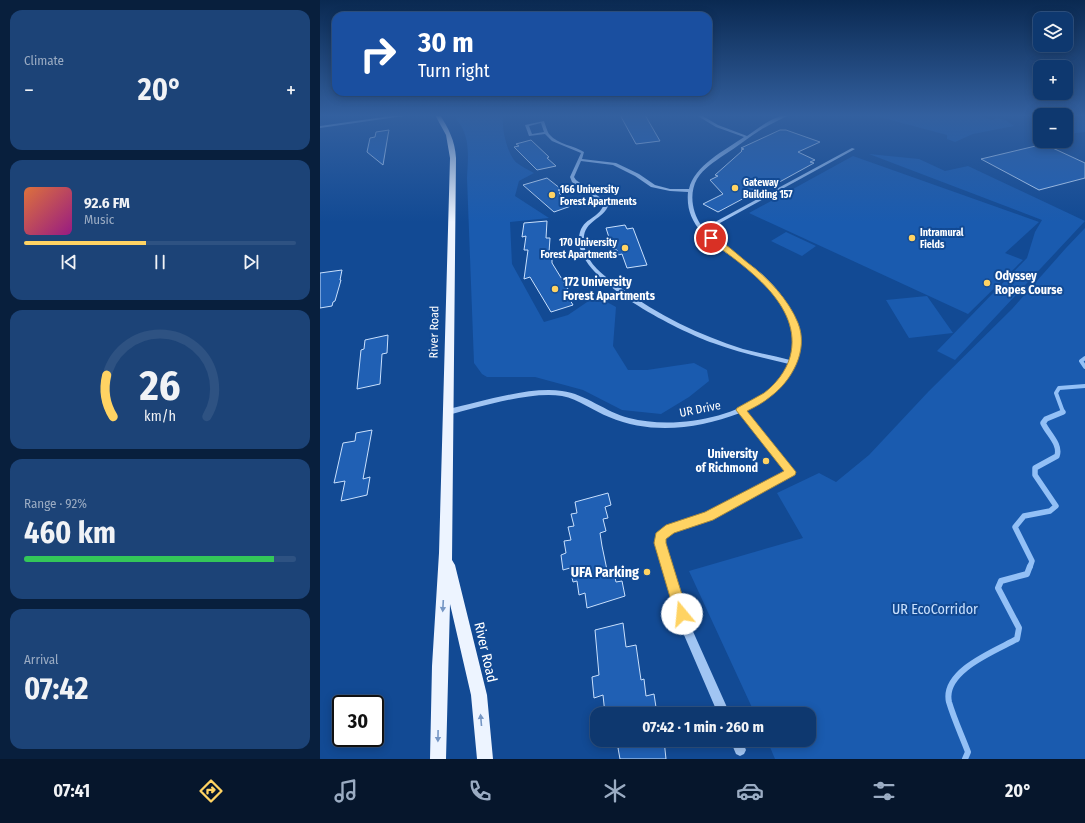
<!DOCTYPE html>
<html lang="en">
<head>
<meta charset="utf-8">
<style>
	:root { --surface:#0e386f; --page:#1c4377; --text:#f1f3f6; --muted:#9bacc3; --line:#2e5282; --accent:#ffd363 }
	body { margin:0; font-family:"Fira Sans Condensed",sans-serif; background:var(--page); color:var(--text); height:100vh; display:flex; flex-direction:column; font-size:15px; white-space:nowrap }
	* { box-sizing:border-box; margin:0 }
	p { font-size:13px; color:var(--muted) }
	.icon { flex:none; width:22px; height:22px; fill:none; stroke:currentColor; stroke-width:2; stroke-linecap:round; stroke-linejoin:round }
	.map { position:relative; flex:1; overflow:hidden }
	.sheet { display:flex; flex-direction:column; gap:10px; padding:10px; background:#081f3d; width:320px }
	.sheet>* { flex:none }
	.top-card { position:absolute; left:12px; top:12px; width:380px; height:84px; border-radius:12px; box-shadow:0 2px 10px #0003,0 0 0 1px var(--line); background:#1a4fa0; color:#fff; overflow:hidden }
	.buttons { position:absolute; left:713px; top:12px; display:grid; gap:8px }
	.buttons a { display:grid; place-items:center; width:40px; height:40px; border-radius:8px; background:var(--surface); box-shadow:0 2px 10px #0003,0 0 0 1px var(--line); font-size:20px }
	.speed { position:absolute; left:12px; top:695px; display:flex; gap:8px; font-size:20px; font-weight:700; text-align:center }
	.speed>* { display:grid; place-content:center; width:52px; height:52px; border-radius:50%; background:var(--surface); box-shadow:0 2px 10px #0003,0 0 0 1px var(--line); line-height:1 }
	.speed .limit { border:2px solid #111; border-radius:6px; background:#fff; color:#111 }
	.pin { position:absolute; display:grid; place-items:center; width:34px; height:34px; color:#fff; margin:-17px; border:2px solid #fff; border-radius:50%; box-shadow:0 1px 4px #0007 }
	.me { position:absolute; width:44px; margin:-22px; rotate:343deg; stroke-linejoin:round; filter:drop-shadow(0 0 3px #0008) }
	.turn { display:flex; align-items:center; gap:14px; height:84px; padding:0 20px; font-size:18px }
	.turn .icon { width:52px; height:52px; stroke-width:2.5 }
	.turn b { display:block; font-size:28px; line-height:34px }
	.big { font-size:30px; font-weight:700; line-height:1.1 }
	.sheet .widget { flex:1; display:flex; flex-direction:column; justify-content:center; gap:6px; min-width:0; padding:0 14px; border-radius:12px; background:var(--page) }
	.sheet .dial { align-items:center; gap:0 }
	.dial svg { height:104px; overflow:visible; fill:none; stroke:var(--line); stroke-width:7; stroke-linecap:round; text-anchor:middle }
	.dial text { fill:var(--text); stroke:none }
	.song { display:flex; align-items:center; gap:12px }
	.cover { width:48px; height:48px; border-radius:6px; background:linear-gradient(135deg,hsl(20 70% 55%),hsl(310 70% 35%)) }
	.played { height:4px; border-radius:2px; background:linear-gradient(90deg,var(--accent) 45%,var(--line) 45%) }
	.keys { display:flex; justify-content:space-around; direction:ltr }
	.heat { display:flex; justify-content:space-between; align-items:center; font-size:22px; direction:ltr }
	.charge { height:6px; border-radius:3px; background:linear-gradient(90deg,#34c759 92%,var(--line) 0) }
	.trip { position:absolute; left:270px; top:707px; width:226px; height:40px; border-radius:12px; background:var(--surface); box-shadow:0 2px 10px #0003,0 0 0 1px var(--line); font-weight:700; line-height:40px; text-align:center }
	.dock { display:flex; height:64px; justify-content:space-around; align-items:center; background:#06162c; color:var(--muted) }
	.dock .icon { width:28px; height:28px }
	.dock .active { color:var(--accent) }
	.dock b { font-size:18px; color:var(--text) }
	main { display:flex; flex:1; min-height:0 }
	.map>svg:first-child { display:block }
	.green { fill:#1a5baf }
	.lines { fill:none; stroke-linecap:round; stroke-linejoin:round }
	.stream-far2 { stroke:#93c0f6; stroke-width:4 }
	.stream-far1 { stroke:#93c0f6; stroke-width:5.5 }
	.stream { stroke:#93c0f6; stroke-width:6 }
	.building { fill:#2060b4; stroke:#c9e0fd }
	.minor { fill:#a1c5f3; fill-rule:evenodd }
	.major { fill:#edf4ff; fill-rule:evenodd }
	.oneway { fill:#7596c4 }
	.route { fill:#ffd363; stroke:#a68940 }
	.poi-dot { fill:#ffd363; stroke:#124a94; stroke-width:1.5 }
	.labels { text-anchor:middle; stroke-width:4; stroke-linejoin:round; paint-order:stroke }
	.far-poi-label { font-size:10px; font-weight:bold; fill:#fff; stroke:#124a94; text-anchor:start }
	.poi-label { font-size:12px; font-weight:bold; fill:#fff; stroke:#124a94; text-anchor:start }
	.street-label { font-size:12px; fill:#fff; stroke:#124a94 }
	.near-poi-label { font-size:14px; font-weight:bold; fill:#fff; stroke:#124a94; text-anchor:end }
	.near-park-label { font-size:14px; fill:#c9e0fd; stroke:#124a94 }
	.near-street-label { font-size:14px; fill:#fff; stroke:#124a94 }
</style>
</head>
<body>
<main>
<section class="sheet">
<div class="widget"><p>Climate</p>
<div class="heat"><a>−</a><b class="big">20°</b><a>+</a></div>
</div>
<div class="widget">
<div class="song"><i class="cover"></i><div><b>92.6 FM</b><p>Music</p></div></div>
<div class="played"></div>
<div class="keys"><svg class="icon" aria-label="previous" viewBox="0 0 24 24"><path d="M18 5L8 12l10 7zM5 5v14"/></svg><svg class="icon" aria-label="pause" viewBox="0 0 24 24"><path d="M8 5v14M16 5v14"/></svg><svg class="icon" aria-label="next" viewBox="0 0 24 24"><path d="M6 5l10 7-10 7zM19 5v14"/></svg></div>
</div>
<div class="widget dial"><svg viewBox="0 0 100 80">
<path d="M14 69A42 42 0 1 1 86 69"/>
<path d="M14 69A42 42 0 0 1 9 37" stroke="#ffd363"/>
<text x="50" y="56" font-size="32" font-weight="700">26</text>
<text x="50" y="72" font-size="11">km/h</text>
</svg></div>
<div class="widget"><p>Range · 92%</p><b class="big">460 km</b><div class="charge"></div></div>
<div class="widget"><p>Arrival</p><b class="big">07:42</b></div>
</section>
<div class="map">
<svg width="765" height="759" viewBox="0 0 765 759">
	<rect width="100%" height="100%" fill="#124a94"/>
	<!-- green -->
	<path class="green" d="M141 115H184C180 126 188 156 197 163 202 167 209 170 214 173L199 181 195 196 229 218 190 222 192 264 224 322 248 315 276 296 296 307 293 346 308 370H327L374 363 387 370 389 381 369 397 341 414 302 410 263 390 215 377H167L162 374 154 363 147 178C148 157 151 136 136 119Z
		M552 115H657L672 120C681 116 687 121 694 126L653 134 635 142 627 139V135Z
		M746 115H765V132L746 134Z
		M549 154 599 159 625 171 648 166 765 221 635 360 617 351 707 258 715 232 722 220Z
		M533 156 719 222 685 253 703 260 648 314 429 213Z
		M765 228V759H455L447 740H489V714H435L369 571 483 538 457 493 499 473 516 482 549 455 609 391 692 309 746 248Z
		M466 232 496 246 482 256 451 241Z
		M607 296 633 333 589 338 566 300Z"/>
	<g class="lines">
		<!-- stream-far2 -->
		<path class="stream-far2" d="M765 358 761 361 765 367
			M741 413 743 412 736 393 739 388 765 386"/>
		<!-- stream-far1 -->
		<path class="stream-far1" d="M710 567 712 561 695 527 704 516 730 511 736 506 715 475V468L737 456C741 444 728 434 723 423L726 419 743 412"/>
		<!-- stream -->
		<path class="stream" d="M645 759 648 752C642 736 634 719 629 702 622 671 675 651 697 639L699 628 678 588 681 581 707 574 710 566"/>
	</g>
	<!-- building -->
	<path class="building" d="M300 115H325L340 141 316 144Z
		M69 130 68 135 63 165 47 152 50 138 55 137 56 132Z
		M460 130H466L500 142 478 152 495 160 490 162 494 163 454 185 446 181 426 194 428 196 398 212 383 204 403 194 390 180 398 176 395 175 422 151 421 150 424 149 421 148Z
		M211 140 229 157 227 158 236 166 217 170 194 147 199 146 196 144Z
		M724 144 765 163V178L719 190 661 159Z
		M227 178 241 189 238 190 242 192 239 193 242 196 240 197 251 206 234 212 203 185Z
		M227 221 226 238H230L229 252 232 251V263L248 289 244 290 253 305 231 312 210 277 204 279 208 250H204L206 236 202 237 204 223Z
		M305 225 307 229 313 228 327 265 307 268 302 254 298 255 297 250H293L286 228Z
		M22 270 20 280H21L15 301 13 302 12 306 0 308V273Z
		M68 335 67 353 62 354 60 384 37 389 41 350 44 349 45 340Z
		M52 430 43 479 50 477 47 495 21 501 25 481 14 483 23 443 35 441 36 433Z
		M288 493 291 505 285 507 288 518 283 519 286 531 280 533 282 546 287 570 293 569 296 582 302 581 305 596 267 608 265 593 259 595 257 581 253 582 250 568 243 570 241 555 246 553 244 541 251 540 248 527 254 526 251 514 257 513 255 502Z
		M303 623 306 647 316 645 321 680 324 679 326 696 334 694 337 714H285L283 695 274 698 272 677 279 675 275 630Z
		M303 740H344L346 759H300L298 748 304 746Z"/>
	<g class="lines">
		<!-- minor -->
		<path class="minor" d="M78 115H91L0 128V126Z
			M376 115H381L398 125 427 136C439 128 454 115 469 115 460 120 450 124 442 129 429 137 417 147 404 155 394 162 384 168 377 179 369 193 372 212 381 225 396 246 423 257 442 274 495 322 493 379 426 411L474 470 475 472 474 474 392 519 353 532 345 539V543L371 627 410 714H398L361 628 335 543 338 534 347 526 386 513 465 471 420 413C377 429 332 435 289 417 273 411 259 399 242 396 210 391 160 407 128 415L125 414 124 412 125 410 128 409C160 402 210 386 242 391 266 394 285 412 309 418 360 431 443 416 469 364 443 358 417 352 393 343 359 331 256 280 259 239 260 217 278 221 284 204L252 182 250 177 261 153 232 141 225 134 209 136 205 125 224 121C226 126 227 132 230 135 237 144 255 146 264 152L262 159 296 163 319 174 335 185 350 189H369C374 166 405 150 424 137L396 127ZM221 123 224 132 212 134 209 126ZM261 161 293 165 315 176 331 187 350 191 368 192C364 232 402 248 429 269 447 283 464 302 470 324 474 336 474 348 470 360 454 356 438 353 423 349 379 335 338 315 301 288 285 276 265 264 264 242 262 220 283 221 289 204L256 180 254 177Z
			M532 148 535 149 389 229 384 228Z
			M410 740H422L426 750 424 754 420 756 416 754Z"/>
		<!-- major -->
		<path class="major" d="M115 115H120C129 129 135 141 136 158L132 560 135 565 167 695 173 759H157L151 695 130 604 126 759H110L112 666 119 553 130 158 126 135Z"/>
	</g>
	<!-- one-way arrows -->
	<defs><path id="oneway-solid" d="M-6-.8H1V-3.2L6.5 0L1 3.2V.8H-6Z"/></defs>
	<g class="oneway">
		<use href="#oneway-solid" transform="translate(123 606) rotate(93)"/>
		<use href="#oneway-solid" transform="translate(161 720) rotate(-95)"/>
		<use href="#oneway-solid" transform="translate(118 736) rotate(91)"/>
	</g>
	<!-- sky -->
	<linearGradient id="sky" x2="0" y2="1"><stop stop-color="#0a2951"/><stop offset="0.52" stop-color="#33609f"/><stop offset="1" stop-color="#33609f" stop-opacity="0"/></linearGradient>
	<rect width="765" height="222" fill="url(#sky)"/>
	<!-- route -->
	<path class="route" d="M391 236C402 240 418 255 428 263 447 277 469 300 478 323 489 350 472 381 450 397 443 403 435 407 427 411L476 472 475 475 393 520 354 533 346 539V543L368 614 366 618 362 620 357 618 355 614 334 543 336 533 346 525 385 512 464 471 416 410 417 408C426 403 435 398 444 393 456 384 466 371 470 357 484 305 424 266 389 240V237Z"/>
	<!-- markers -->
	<g class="poi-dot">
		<circle cx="415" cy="188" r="4"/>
		<circle cx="232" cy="195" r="4"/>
		<circle cx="592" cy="238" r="4"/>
		<circle cx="305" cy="248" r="4"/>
		<circle cx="667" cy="283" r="4"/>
		<circle cx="235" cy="289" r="4"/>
		<circle cx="446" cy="461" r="4"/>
		<circle cx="327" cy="572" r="4"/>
	</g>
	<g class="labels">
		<!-- far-poi labels -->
		<g class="far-poi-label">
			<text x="423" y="186">Gateway<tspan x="423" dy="12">Building 157</tspan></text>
			<text x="240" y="193">166 University<tspan x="240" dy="12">Forest Apartments</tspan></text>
			<text x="600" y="236">Intramural<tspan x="600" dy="12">Fields</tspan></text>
			<text x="297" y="246" text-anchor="end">170 University<tspan x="297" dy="12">Forest Apartments</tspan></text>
		</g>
		<!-- poi labels -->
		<g class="poi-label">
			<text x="675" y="280">Odyssey<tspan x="675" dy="14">Ropes Course</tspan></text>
			<text x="243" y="286">172 University<tspan x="243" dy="14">Forest Apartments</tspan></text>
			<text x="438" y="458" text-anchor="end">University<tspan x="438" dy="14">of Richmond</tspan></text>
		</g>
		<!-- street labels -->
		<g class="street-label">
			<text transform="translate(114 332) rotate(-89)" y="4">River Road</text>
			<text transform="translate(380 409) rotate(-11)" y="4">UR Drive</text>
		</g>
		<!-- near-poi labels -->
		<g class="near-poi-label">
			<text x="319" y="577">UFA Parking</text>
		</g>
		<!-- near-park labels -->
		<g class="near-park-label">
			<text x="615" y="614">UR EcoCorridor</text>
		</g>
		<!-- near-street labels -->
		<g class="near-street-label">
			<text transform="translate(166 652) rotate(77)" y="5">River Road</text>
		</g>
	</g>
</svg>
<div class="buttons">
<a><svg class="icon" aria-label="layers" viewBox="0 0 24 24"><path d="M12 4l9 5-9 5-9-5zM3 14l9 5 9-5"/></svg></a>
<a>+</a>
<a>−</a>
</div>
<div class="speed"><div class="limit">30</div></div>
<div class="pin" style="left:391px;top:238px;background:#d93025"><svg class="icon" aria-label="arrive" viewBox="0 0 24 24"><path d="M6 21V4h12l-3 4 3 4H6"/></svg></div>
<svg class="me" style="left:362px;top:614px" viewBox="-20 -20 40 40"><circle r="19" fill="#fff"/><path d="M0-13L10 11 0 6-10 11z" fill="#ffd363"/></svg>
<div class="trip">07:42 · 1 min · 260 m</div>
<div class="top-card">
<div class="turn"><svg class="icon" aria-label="right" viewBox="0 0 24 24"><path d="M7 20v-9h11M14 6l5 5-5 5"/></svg><div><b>30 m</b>Turn right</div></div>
</div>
</div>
</main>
<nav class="dock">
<b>07:41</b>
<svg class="icon active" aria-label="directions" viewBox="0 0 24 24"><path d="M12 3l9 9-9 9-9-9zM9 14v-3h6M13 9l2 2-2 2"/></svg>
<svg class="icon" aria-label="music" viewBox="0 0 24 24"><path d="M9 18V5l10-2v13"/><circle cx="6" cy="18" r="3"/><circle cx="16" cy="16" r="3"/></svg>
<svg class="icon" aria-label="phone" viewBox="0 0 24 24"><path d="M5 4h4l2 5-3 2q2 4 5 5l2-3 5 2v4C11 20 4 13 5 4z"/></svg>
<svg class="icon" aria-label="climate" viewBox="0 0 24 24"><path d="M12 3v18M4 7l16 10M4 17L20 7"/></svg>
<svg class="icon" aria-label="car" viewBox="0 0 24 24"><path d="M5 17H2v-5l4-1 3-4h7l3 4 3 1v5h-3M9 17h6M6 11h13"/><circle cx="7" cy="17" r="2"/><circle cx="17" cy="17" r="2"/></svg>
<svg class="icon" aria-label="filters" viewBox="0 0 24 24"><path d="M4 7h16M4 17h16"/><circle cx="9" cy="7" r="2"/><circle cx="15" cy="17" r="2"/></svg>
<b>20°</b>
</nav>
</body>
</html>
